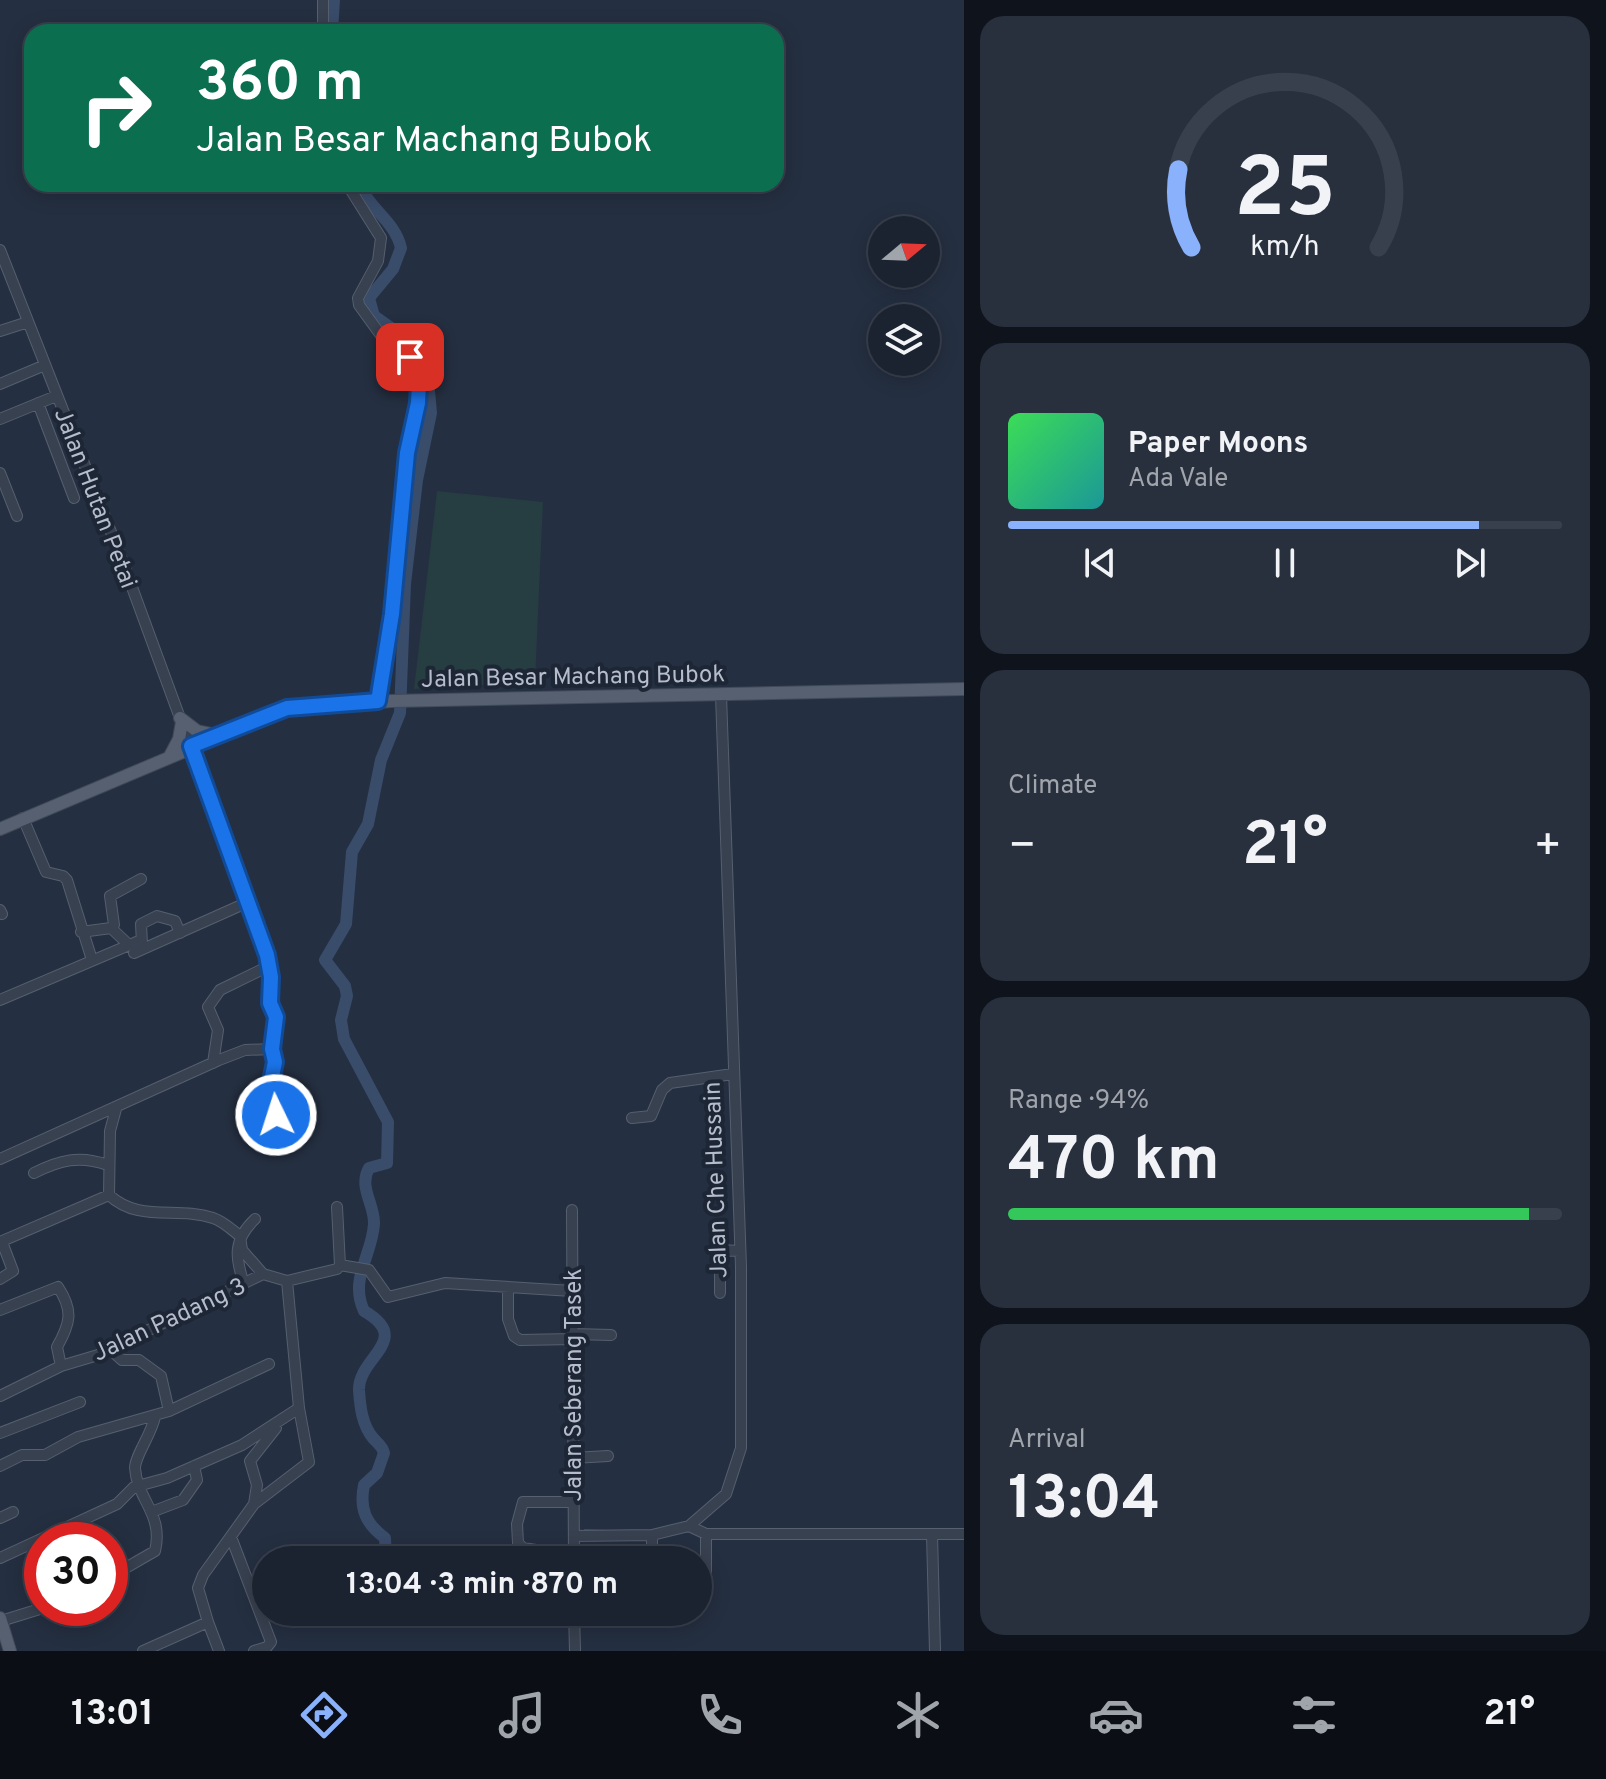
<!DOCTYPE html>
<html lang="en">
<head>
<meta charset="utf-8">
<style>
	:root { --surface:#1b2331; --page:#282f3d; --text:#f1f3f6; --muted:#a0a4ab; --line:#39404d; --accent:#89b1fc }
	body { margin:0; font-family:Overpass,sans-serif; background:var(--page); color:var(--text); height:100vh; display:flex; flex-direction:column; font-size:30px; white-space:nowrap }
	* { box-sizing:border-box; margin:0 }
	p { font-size:26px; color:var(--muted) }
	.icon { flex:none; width:44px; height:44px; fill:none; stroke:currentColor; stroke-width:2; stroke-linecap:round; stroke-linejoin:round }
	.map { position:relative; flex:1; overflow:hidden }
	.details { display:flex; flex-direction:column; gap:16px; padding:16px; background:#0f131b; width:642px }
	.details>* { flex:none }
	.banner { position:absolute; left:24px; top:24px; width:760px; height:168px; border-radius:24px; box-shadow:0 4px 20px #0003,0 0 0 2px var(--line); background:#0b6e4f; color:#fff; overflow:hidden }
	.needle { width:52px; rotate:71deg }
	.tools { position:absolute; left:868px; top:216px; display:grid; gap:16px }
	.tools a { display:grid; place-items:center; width:72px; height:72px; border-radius:50%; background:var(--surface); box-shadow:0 4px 20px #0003,0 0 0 2px var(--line); font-size:40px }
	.speed { position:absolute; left:24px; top:1522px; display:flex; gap:16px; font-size:40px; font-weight:700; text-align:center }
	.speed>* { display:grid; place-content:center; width:104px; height:104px; border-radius:50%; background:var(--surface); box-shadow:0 4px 20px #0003,0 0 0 2px var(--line); line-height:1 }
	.speed .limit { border:12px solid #d22; background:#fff; color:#111 }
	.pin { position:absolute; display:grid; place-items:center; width:68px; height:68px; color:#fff; margin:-34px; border-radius:16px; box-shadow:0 4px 12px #0006 }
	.me { position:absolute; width:88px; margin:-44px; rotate:356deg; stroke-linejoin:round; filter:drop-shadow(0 0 6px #0008) }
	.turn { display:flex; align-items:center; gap:28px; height:168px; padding:0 40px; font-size:36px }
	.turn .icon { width:104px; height:104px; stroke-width:2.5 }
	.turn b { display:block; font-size:56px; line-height:68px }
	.big { font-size:60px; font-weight:700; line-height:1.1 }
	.details .widget { flex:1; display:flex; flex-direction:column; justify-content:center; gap:12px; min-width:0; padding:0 28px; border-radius:24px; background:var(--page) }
	.details .dial { align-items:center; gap:0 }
	.dial svg { height:208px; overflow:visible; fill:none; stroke:var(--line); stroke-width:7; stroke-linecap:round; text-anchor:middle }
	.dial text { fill:var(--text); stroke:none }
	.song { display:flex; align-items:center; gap:24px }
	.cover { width:96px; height:96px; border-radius:12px; background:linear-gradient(135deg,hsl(130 70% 55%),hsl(180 70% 35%)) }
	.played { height:8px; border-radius:4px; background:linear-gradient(90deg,var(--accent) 85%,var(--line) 85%) }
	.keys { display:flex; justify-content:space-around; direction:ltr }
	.heat { display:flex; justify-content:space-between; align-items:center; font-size:44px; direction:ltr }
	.charge { height:12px; border-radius:6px; background:linear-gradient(90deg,#34c759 94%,var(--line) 0) }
	.trip { position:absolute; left:252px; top:1546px; width:460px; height:80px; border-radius:40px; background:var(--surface); box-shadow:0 4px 20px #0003,0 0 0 2px var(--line); font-weight:700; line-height:80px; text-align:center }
	.tabs { display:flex; height:128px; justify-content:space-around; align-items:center; background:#0b0e14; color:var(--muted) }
	.tabs .icon { width:56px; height:56px }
	.tabs .current { color:var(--accent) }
	.tabs b { font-size:36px; color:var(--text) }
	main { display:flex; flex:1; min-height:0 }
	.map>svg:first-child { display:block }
	.green { fill:#263d41 }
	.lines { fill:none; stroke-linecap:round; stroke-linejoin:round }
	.stream { stroke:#394c6a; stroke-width:2 }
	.river { stroke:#394c6a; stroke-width:12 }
	.minor-casing { stroke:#565f6e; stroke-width:12 }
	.major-casing { stroke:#424a59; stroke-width:14 }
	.minor { stroke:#384150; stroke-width:10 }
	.major { stroke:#566070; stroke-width:12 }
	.route-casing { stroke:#114b97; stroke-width:20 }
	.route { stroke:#1a73e8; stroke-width:14 }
	.labels { text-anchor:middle; stroke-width:8; stroke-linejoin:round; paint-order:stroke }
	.street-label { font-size:24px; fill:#b5bccb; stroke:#1d2635 }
</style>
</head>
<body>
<main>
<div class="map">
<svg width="964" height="1651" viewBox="0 0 964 1651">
	<rect width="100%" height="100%" fill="#242f41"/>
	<!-- green -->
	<path class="green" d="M437 491 543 502 535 682 414 689Z"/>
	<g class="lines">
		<!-- stream -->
		<path class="stream" d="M585 1530 608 1531"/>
		<!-- river -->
		<path class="river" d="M332 32 334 0
			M359 184C369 209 395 221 401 248L393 269 369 298 374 316 418 347 426 358 431 413 417 480 405 584 400 713 381 760 368 824 352 852 346 924 325 960 345 986 347 996 341 1020 344 1039 388 1122 387 1163 369 1168C358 1187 375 1205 374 1224 372 1256 349 1279 364 1311 414 1340 358 1357 359 1390 360 1406 362 1425 373 1438 378 1444 382 1445 384 1453L377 1473 364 1485C359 1509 366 1524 385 1538L386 1560
			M388 1612V1613"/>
		<defs>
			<path id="minor" d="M323 0V32
				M347 184 381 238 378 261 358 298 359 305 380 334 410 357 419 382 402 497 392 614 378 701
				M0 250 122 560 267 955 271 977 270 1003 277 1027 272 1049 275 1062 269 1091 271 1111 276 1115
				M0 331 28 322
				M0 384 45 365
				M38 403 74 498
				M0 419 56 396
				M0 473 17 516
				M23 818 46 872 63 876 67 880 92 960
				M0 910 2 914
				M111 928 129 945
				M81 932 111 928 114 925 110 896 141 879
				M142 944 141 924 157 916 175 921 180 933
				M134 953 246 903
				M0 1000 141 940
				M213 1063 218 1030 208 1007 220 990 269 966
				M632 1118 651 1116 662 1090 670 1083 733 1074
				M0 1159 219 1060 245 1050 272 1049
				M34 1173C60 1160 79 1155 108 1165
				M109 1195C139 1223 177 1206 213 1218 223 1221 232 1230 240 1236L242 1250 263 1274
				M337 1207 340 1265
				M572 1210 574 1560
				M0 1242 109 1195 110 1131 116 1109
				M340 1265 369 1270 388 1297 445 1283 572 1291
				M0 1279 13 1271 2 1242
				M244 1284C235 1257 233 1240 255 1219
				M508 1289V1319L514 1336 520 1340 573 1339
				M720 1293V1250L740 1251
				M0 1310 58 1287C74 1311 70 1324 57 1347L61 1366
				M573 1334 611 1335
				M110 1349 122 1360H139L161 1376 169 1411
				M0 1396 61 1366 98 1355 263 1274 287 1281 337 1269 340 1265
				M0 1433 80 1402
				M573 1458 608 1456
				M0 1466 22 1455H45L78 1437 169 1411 269 1364
				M574 1502H523L517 1524 518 1543 523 1548 574 1556
				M254 1504 257 1485 250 1461 276 1428
				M154 1511 183 1500 197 1480 194 1466
				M0 1518 13 1512
				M689 1526 706 1534H964
				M932 1534 935 1651
				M652 1535V1560
				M574 1536 652 1535 689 1526 726 1494 741 1448V1267L721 695
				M231 1537 271 1642 267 1647 254 1651
				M0 1558 117 1504 134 1487 167 1478 242 1445 299 1408
				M110 1577 155 1551C164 1514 137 1500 135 1468 135 1456 151 1435 155 1417
				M698 1604 706 1596V1534
				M574 1612 575 1651
				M1 1621 43 1608
				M208 1622 219 1651
				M143 1651 208 1622 198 1588 203 1575 254 1504 309 1462 299 1408 287 1281"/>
			<path id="major" d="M180 718 197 731 216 735
				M170 756 179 739 182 722
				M0 829 287 708 392 701 964 689
				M0 1618 10 1651"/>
		</defs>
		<!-- minor casing -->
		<use href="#minor" class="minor-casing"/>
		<!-- major casing -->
		<use href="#major" class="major-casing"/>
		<!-- minor -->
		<use href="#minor" class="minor"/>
		<!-- major -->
		<use href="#major" class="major"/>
	</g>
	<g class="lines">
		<defs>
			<path id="route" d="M276 1115 271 1111 269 1091 275 1062 272 1049 276 1017 270 1003 271 977 267 955 191 746 287 708 378 701 392 614 407 453 418 403 419 382 410 357"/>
		</defs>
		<!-- route casing -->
		<use href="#route" class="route-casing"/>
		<!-- route -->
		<use href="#route" class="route"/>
	</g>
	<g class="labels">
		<!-- street labels -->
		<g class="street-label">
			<text transform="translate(96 498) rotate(69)" y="8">Jalan Hutan Petai</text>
			<text transform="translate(573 676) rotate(-1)" y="8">Jalan Besar Machang Bubok</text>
			<text transform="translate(715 1180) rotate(-92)" y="8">Jalan Che Hussain</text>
			<text transform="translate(169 1319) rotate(-25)" y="8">Jalan Padang 3</text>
			<text transform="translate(573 1385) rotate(-90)" y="8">Jalan Seberang Tasek</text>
		</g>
	</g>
</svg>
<div class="tools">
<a><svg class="needle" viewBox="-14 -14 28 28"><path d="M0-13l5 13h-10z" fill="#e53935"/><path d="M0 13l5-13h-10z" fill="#a0a4ab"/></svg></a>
<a><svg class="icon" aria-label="layers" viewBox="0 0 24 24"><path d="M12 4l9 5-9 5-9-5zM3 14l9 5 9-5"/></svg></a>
</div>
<div class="speed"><div class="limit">30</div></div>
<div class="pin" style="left:410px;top:357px;background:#d93025"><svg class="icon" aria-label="arrive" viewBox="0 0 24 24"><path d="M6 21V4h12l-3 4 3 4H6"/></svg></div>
<svg class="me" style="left:276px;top:1115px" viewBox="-20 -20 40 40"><circle r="17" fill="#1a73e8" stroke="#fff" stroke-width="3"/><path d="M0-11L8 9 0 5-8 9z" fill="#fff"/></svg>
<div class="trip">13:04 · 3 min · 870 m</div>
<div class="banner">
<div class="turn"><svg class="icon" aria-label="right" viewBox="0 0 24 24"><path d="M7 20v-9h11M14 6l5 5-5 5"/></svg><div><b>360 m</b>Jalan Besar Machang Bubok</div></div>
</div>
</div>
<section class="details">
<div class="widget dial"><svg viewBox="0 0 100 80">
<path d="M14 69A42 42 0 1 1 86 69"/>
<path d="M14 69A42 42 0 0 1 9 39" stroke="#89b1fc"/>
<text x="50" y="56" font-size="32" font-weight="700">25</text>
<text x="50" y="72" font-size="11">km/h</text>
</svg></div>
<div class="widget">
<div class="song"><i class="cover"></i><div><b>Paper Moons</b><p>Ada Vale</p></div></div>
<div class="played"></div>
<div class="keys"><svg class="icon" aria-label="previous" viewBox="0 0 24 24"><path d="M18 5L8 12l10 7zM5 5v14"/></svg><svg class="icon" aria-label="pause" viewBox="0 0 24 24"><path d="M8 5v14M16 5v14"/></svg><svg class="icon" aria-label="next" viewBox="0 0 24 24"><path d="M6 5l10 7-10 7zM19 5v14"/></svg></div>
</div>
<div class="widget"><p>Climate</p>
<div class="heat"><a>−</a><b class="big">21°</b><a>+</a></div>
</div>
<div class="widget"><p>Range · 94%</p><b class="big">470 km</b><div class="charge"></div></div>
<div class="widget"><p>Arrival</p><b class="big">13:04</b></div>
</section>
</main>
<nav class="tabs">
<b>13:01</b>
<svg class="icon current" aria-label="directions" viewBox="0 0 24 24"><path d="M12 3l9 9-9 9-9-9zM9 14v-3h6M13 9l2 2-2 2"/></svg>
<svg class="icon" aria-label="music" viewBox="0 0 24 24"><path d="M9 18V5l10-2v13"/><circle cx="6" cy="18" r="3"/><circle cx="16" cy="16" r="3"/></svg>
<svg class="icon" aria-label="phone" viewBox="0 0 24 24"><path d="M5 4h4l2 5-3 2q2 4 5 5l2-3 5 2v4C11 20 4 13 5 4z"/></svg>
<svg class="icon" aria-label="climate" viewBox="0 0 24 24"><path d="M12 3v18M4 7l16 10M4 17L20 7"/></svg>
<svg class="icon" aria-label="car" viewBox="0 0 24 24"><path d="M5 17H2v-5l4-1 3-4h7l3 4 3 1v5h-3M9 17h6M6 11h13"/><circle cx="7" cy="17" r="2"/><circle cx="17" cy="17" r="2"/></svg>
<svg class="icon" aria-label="filters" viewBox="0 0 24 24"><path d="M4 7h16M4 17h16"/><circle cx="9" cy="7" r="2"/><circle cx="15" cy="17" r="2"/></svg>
<b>21°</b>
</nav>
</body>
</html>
